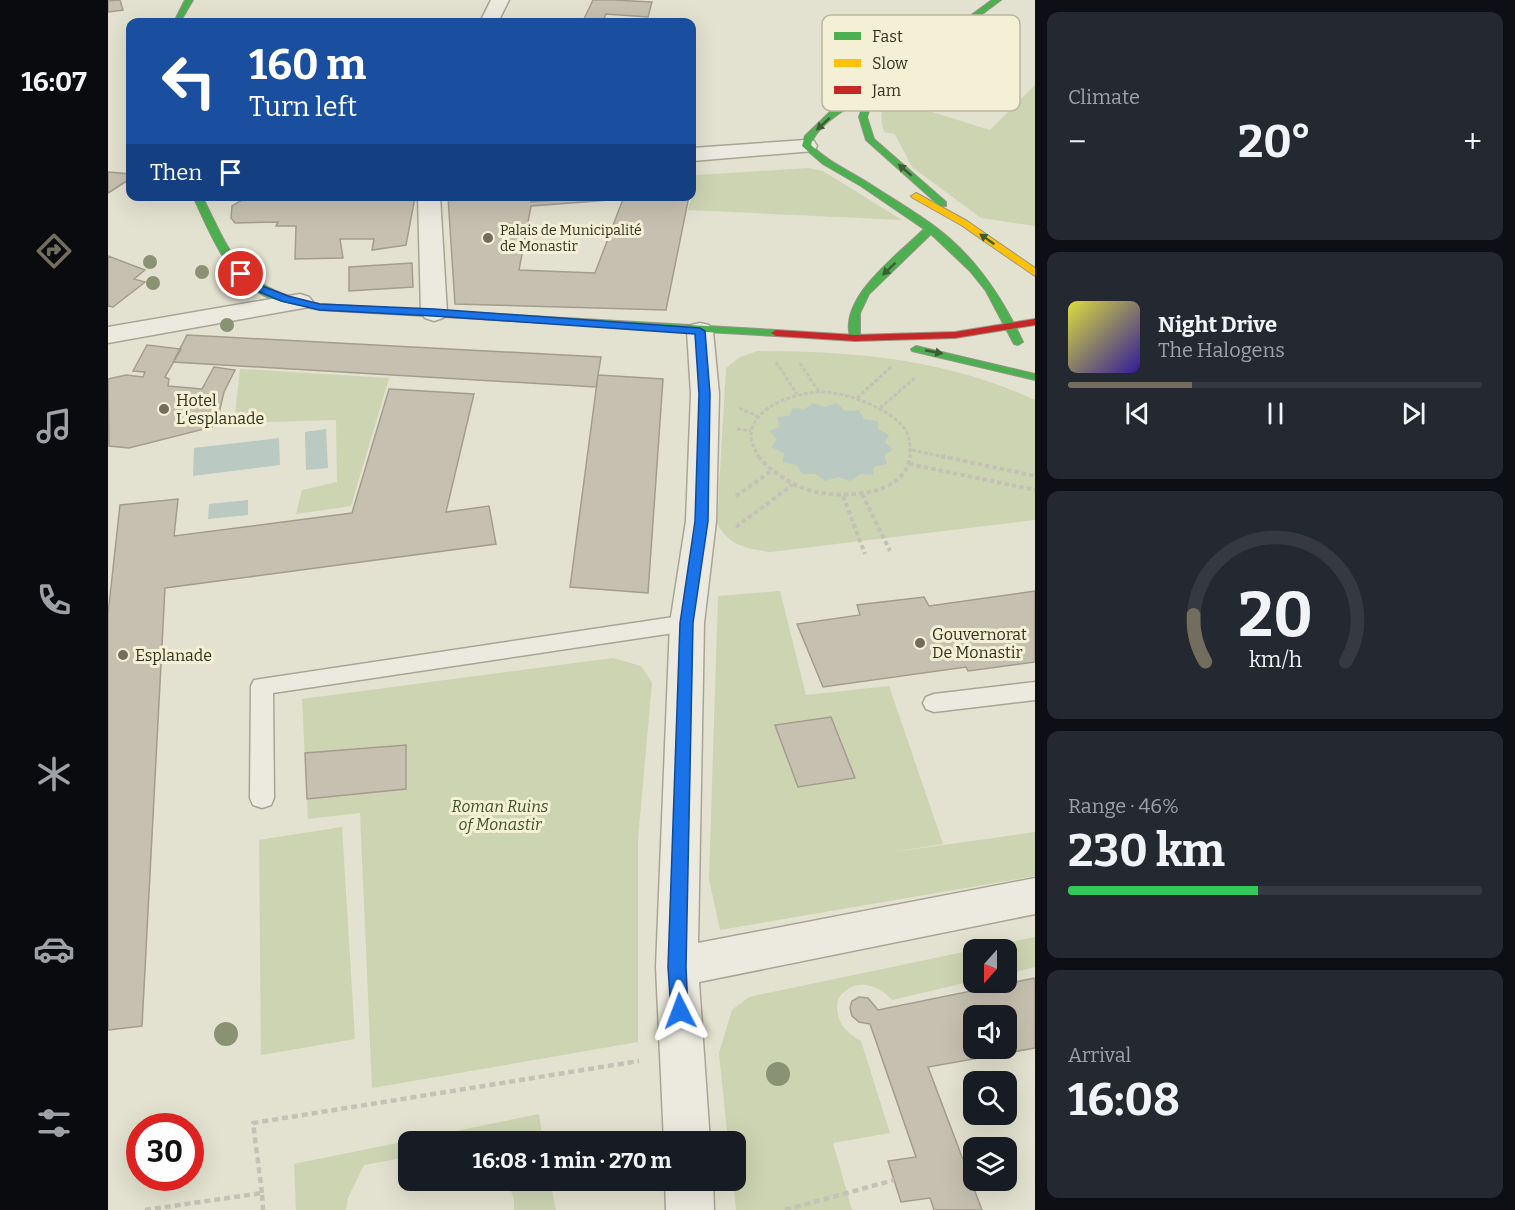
<!DOCTYPE html>
<html lang="en">
<head>
<meta charset="utf-8">
<style>
	:root { --surface:#171b24; --page:#242831; --text:#f1f3f6; --muted:#9ea1a6; --line:#363941; --accent:#736d5d }
	body { margin:0; font-family:Bitter,serif; background:var(--page); color:var(--text); height:100vh; display:flex; flex-direction:column; font-size:22px; white-space:nowrap }
	* { box-sizing:border-box; margin:0 }
	p { font-size:20px; color:var(--muted) }
	.icon { flex:none; width:33px; height:33px; fill:none; stroke:currentColor; stroke-width:2; stroke-linecap:round; stroke-linejoin:round }
	.map { position:relative; flex:1; overflow:hidden }
	.panel { display:flex; flex-direction:column; gap:12px; padding:12px; background:#0d0f14; width:480px }
	.panel>* { flex:none }
	.top-card { position:absolute; left:18px; top:18px; width:570px; height:183px; border-radius:12px; box-shadow:0 6px 24px #0002; background:#1a4fa0; color:#fff; overflow:hidden }
	.needle { width:39px; rotate:201deg }
	.fabs { position:absolute; left:855px; top:939px; display:grid; gap:12px }
	.fabs a { display:grid; place-items:center; width:54px; height:54px; border-radius:12px; background:var(--surface); box-shadow:0 6px 24px #0002; font-size:30px }
	.speed { position:absolute; left:18px; top:1113px; display:flex; gap:12px; font-size:30px; font-weight:700; text-align:center }
	.speed>* { display:grid; place-content:center; width:78px; height:78px; border-radius:50%; background:var(--surface); box-shadow:0 6px 24px #0002; line-height:1 }
	.speed .limit { border:9px solid #d22; background:#fff; color:#111 }
	.pin { position:absolute; display:grid; place-items:center; width:51px; height:51px; color:#fff; margin:-26px; border:3px solid #fff; border-radius:50%; box-shadow:0 2px 6px #0007 }
	.me { position:absolute; width:66px; margin:-33px; rotate:357deg; stroke-linejoin:round; filter:drop-shadow(0 0 4px #0008) }
	.turn { display:flex; align-items:center; gap:21px; height:126px; padding:0 24px; font-size:27px }
	.turn .icon { width:78px; height:78px; stroke-width:2.5 }
	.turn b { display:block; font-size:42px; line-height:51px }
	.then { display:flex; align-items:center; height:57px; padding:0 24px; background:#0003; gap:12px; font-size:22px }
	.big { font-size:45px; font-weight:700; line-height:1.1 }
	.panel .widget { flex:1; display:flex; flex-direction:column; justify-content:center; gap:9px; min-width:0; padding:0 21px; border-radius:12px; background:var(--page) }
	.panel .dial { align-items:center; gap:0 }
	.dial svg { height:156px; overflow:visible; fill:none; stroke:var(--line); stroke-width:7; stroke-linecap:round; text-anchor:middle }
	.dial text { fill:var(--text); stroke:none }
	.song { display:flex; align-items:center; gap:18px }
	.cover { width:72px; height:72px; border-radius:9px; background:linear-gradient(135deg,hsl(60 70% 55%),hsl(250 70% 35%)) }
	.played { height:6px; border-radius:3px; background:linear-gradient(90deg,var(--accent) 30%,var(--line) 30%) }
	.keys { display:flex; justify-content:space-around; direction:ltr }
	.heat { display:flex; justify-content:space-between; align-items:center; font-size:33px; direction:ltr }
	.charge { height:9px; border-radius:4px; background:linear-gradient(90deg,#34c759 46%,var(--line) 0) }
	.trip { position:absolute; left:290px; top:1131px; width:348px; height:60px; border-radius:12px; background:var(--surface); box-shadow:0 6px 24px #0002; font-weight:700; line-height:60px; text-align:center }
	main { display:flex; flex:1; min-height:0 }
	.tabs { display:flex; flex-direction:column; width:108px; justify-content:space-around; align-items:center; background:#090b0e; color:var(--muted) }
	.tabs .icon { width:42px; height:42px }
	.tabs .on { color:var(--accent) }
	.tabs b { font-size:27px; color:var(--text) }
	.map>svg:first-child { display:block }
	.green { fill:#cdd4b2 }
	.water { fill:#bac9c2 }
	.building { fill:#c6c0b0; stroke:#a39d8e; stroke-width:1.5; fill-rule:evenodd }
	.lines { fill:none; stroke-linecap:round; stroke-linejoin:round }
	.lane-casing { stroke:#a8a597; stroke-width:3 }
	.street-casing { stroke:#a8a597; stroke-width:3 }
	.fast-casing { stroke:#989588; stroke-width:2 }
	.slow-casing { stroke:#989588; stroke-width:2 }
	.jam-casing { stroke:#989588; stroke-width:2 }
	.path-far2 { stroke:#c4c2b6; stroke-width:3; stroke-dasharray:4 2; stroke-linecap:butt }
	.path-far1 { stroke:#c4c2b6; stroke-width:4; stroke-dasharray:4.5 3; stroke-linecap:butt }
	.path { stroke:#c4c2b6; stroke-width:4.5; stroke-dasharray:6 4; stroke-linecap:butt }
	.lane { fill:#eceadf; fill-rule:evenodd }
	.street { fill:#eceadf; fill-rule:evenodd }
	.fast { fill:#4caf50; fill-rule:evenodd }
	.slow { fill:#ffc107; fill-rule:evenodd }
	.jam { fill:#c62828; fill-rule:evenodd }
	.tree { fill:#899273 }
	.oneway { fill:#3e5c31 }
	.route { fill:#1a73e8; stroke:#114b97; stroke-width:1.5 }
	.poi-dot { fill:#736d5d; stroke:#f3f0d6; stroke-width:2 }
	.labels { text-anchor:middle; stroke-width:6; stroke-linejoin:round; paint-order:stroke }
	.far-poi-label { font-size:14px; fill:#372f20; stroke:#f3f0d6; text-anchor:start }
	.poi-label { font-size:16px; fill:#372f20; stroke:#f3f0d6; text-anchor:start }
	.park-label { font-size:16px; font-style:italic; fill:#3f5228; stroke:#f3f0d6 }
	.key { fill:#f3f0d6; stroke:#bbb69f; stroke-width:1.5 }
	.key-label { font-size:16px; fill:#372f20 }
</style>
</head>
<body>
<main>
<nav class="tabs">
<b>16:07</b>
<svg class="icon on" aria-label="directions" viewBox="0 0 24 24"><path d="M12 3l9 9-9 9-9-9zM9 14v-3h6M13 9l2 2-2 2"/></svg>
<svg class="icon" aria-label="music" viewBox="0 0 24 24"><path d="M9 18V5l10-2v13"/><circle cx="6" cy="18" r="3"/><circle cx="16" cy="16" r="3"/></svg>
<svg class="icon" aria-label="phone" viewBox="0 0 24 24"><path d="M5 4h4l2 5-3 2q2 4 5 5l2-3 5 2v4C11 20 4 13 5 4z"/></svg>
<svg class="icon" aria-label="climate" viewBox="0 0 24 24"><path d="M12 3v18M4 7l16 10M4 17L20 7"/></svg>
<svg class="icon" aria-label="car" viewBox="0 0 24 24"><path d="M5 17H2v-5l4-1 3-4h7l3 4 3 1v5h-3M9 17h6M6 11h13"/><circle cx="7" cy="17" r="2"/><circle cx="17" cy="17" r="2"/></svg>
<svg class="icon" aria-label="filters" viewBox="0 0 24 24"><path d="M4 7h16M4 17h16"/><circle cx="9" cy="7" r="2"/><circle cx="15" cy="17" r="2"/></svg>
</nav>
<div class="map">
<svg width="927" height="1210" viewBox="0 0 927 1210">
	<rect width="100%" height="100%" fill="#e3e1cf"/>
	<!-- green -->
	<path class="green" d="M927 85V226L873 218 804 167 787 134 776 132C771 113 772 103 795 103L882 130Z
		M700 168 715 171 794 220 580 210 588 175Z
		M650 351C746 351 838 359 927 400V520L662 552C637 548 622 546 609 524L618 368 632 357Z
		M132 369 281 378 243 506 188 514 194 490 229 482 228 420 126 423Z
		M672 591 698 695 781 686 835 844 779 853 927 832V876L612 930 601 879 610 596Z
		M505 658 533 666 544 683 530 839V1042L264 1088 252 813 200 819 194 699Z
		M234 827 247 1039 153 1055 151 840Z
		M927 937V967L899 974 898 950 868 949Z
		M865 950V981L784 1000C768 982 744 978 730 999 726 1019 736 1032 753 1041L782 1133 725 1143 744 1210H628L625 1181 627 1180V1142L620 1141 611 1053 624 1010 641 997Z
		M431 1114 435 1141 300 1142V1157L256 1165 240 1198 238 1210H188L186 1164Z
		M399 1181H442L448 1210H406V1199Z"/>
	<!-- water -->
	<path class="water" d="M705 403 716 407 729 403 737 411 751 410 756 419 770 421V429L781 435 777 442 785 450 776 455 779 464 766 467 765 475 752 474 742 481 730 477 717 481 708 474H694L689 465 675 462 676 453 663 447 669 439 661 431 672 427 669 417 681 416 685 408 697 409Z
		M218 429 220 468 198 470 197 432Z
		M171 438 172 465 85 476 86 448Z
		M140 500V515L100 519 101 504Z"/>
	<!-- building -->
	<path class="building" d="M12 0 15 10 0 12V1Z
		M485 0H505L544 2 540 17 498 14 495 21 476 19Z
		M0 172 22 174V179L0 193Z
		M208 196 307 197 298 245 264 250 266 239H232L235 258 187 259 188 226H168L170 222 127 223 123 218 124 206 134 200Z
		M422 196 423 202 506 196H581L558 310 347 304 340 197ZM515 199 487 273 411 270 423 206Z
		M0 256 37 270 26 279 37 282 5 307 0 306Z
		M304 263 305 287 241 291V267Z
		M79 335 493 357 488 387 65 362Z
		M39 345 73 349 57 377 61 379 60 386 94 389 106 367 127 370 116 392 108 426 21 448 1 446 0 379 18 375 35 377 37 372 25 371Z
		M490 375 555 379 540 593 462 587Z
		M281 389 366 394 338 512 381 506 388 544 57 588 34 1026 0 1030V614L12 505 70 499 66 536 244 513Z
		M927 591V662L860 671 858 667 715 687 689 624 752 615 749 605 816 597 821 606Z
		M723 717 747 778 690 787 667 725Z
		M298 745V789L199 799 197 753Z
		M927 978V1048L820 1067 874 1210H826L822 1198 793 1202 780 1161 808 1157 762 1024 751 1022 744 1016 742 1008 744 1001 751 997 760 998 770 1010ZM866 1016H898V1048H866Z"/>
	<g class="lines">
		<defs>
			<path id="lane" d="M579 615 587 617 590 623 587 629 579 631 165 693 166 798 163 805 154 808 145 805 142 798 143 686 146 680Z
				M927 682V700L826 712 818 709 815 703 818 697 826 694Z"/>
			<path id="street" d="M383 0H401L390 22H372Z
				M698 140 706 141 709 146 706 151 584 161V148Z
				M310 196H332L339 313 335 318 326 321 317 318 313 313Z
				M192 294 201 297 205 302 201 307 0 343V327Z
				M592 323 601 325 605 331 611 394 608 521 596 623 590 943 927 878V914L591 982 602 1142H556L548 967 562 623 578 521 583 394 579 331 583 325Z
				M557 1180H605L606 1210H558Z"/>
			<path id="fast" d="M77 0H85L72 22H66Z
				M884 0H893L776 87 763 105 759 117 766 139 838 202V206H832L758 140 751 117 755 105 762 95C744 105 708 124 703 145 721 163 744 172 765 186 785 199 807 212 826 226 866 255 894 297 915 342L910 345 906 344 878 291 862 271 823 234 761 294 752 313V338L751 340H743C728 299 790 255 816 229L753 186 715 164 694 146 697 136 726 108 770 83Z
				M85 196H94C127 263 133 287 211 304L668 330 673 333 668 336 211 310C193 306 174 303 157 296 118 277 102 233 85 196Z
				M808 346 927 374V380L804 351 803 349Z"/>
			<path id="slow" d="M808 193 859 221 927 268V276L853 225 805 198 803 196Z"/>
			<path id="jam" d="M927 319V325L847 338 747 341 668 336 663 333 668 330 747 335 847 332Z"/>
		</defs>
		<!-- lane casing -->
		<use href="#lane" class="lane-casing"/>
		<!-- street casing -->
		<use href="#street" class="street-casing"/>
		<!-- fast casing -->
		<use href="#fast" class="fast-casing"/>
		<!-- slow casing -->
		<use href="#slow" class="slow-casing"/>
		<!-- jam casing -->
		<use href="#jam" class="jam-casing"/>
		<!-- path-far2 -->
		<path class="path-far2" d="M668 362 689 394
			M692 363 711 392
			M749 398 784 366
			M631 408 649 416
			M772 408 808 377
			M629 429 643 431
			M804 450 841 458
			M651 458C648 452 643 442 643 436 643 407 687 393 711 392 736 391 785 409 798 431 803 440 802 448 802 458"/>
		<!-- path-far1 -->
		<path class="path-far1" d="M650 456C662 470 677 481 695 488 724 500 798 499 802 456
			M833 456 927 476
			M801 464 927 490
			M754 494 782 551
			M628 496 662 472
			M735 496 757 554
			M628 527 684 485"/>
		<!-- path -->
		<path class="path" d="M154 1193 145 1123 531 1061
			M37 1210 154 1193 155 1210
			M677 1210 786 1180"/>
		<!-- lane -->
		<use href="#lane" class="lane"/>
		<!-- street -->
		<use href="#street" class="street"/>
		<!-- fast -->
		<use href="#fast" class="fast"/>
		<!-- slow -->
		<use href="#slow" class="slow"/>
		<!-- jam -->
		<use href="#jam" class="jam"/>
	</g>
	<!-- trees -->
	<g class="tree">
		<circle cx="42" cy="262" r="7"/>
		<circle cx="94" cy="272" r="7"/>
		<circle cx="45" cy="283" r="7"/>
		<circle cx="119" cy="325" r="7"/>
		<circle cx="118" cy="1034" r="12"/>
		<circle cx="670" cy="1074" r="12"/>
	</g>
	<!-- one-way arrows -->
	<defs><path id="oneway-solid" d="M-6-.8H1V-3.2L6.5 0L1 3.2V.8H-6Z" transform="scale(1.5)"/></defs>
	<g class="oneway">
		<use href="#oneway-solid" transform="translate(715 124) rotate(137)"/>
		<use href="#oneway-solid" transform="translate(797 170) rotate(-139)"/>
		<use href="#oneway-solid" transform="translate(879 239) rotate(-145)"/>
		<use href="#oneway-solid" transform="translate(781 269) rotate(136)"/>
		<use href="#oneway-solid" transform="translate(826 352) rotate(11)"/>
	</g>
	<!-- route -->
	<path class="route" d="M129 271H136L154 286 180 296 212 304 326 309 592 328 597 331 602 394 600 521 585 623 578 967 580 1011 578 1017 572 1020 565 1017 563 1011 560 967 572 623 587 521 591 394 587 334 326 316 212 310 173 301 147 290 129 276Z"/>
	<!-- markers -->
	<g class="poi-dot">
		<circle cx="380" cy="238" r="6"/>
		<circle cx="56" cy="409" r="6"/>
		<circle cx="812" cy="643" r="6"/>
		<circle cx="15" cy="655" r="6"/>
	</g>
	<g class="labels">
		<!-- far-poi labels -->
		<g class="far-poi-label">
			<text x="392" y="235">Palais de Municipalité<tspan x="392" dy="16">de Monastir</tspan></text>
		</g>
		<!-- poi labels -->
		<g class="poi-label">
			<text x="68" y="406">Hotel<tspan x="68" dy="18">L'esplanade</tspan></text>
			<text x="824" y="640">Gouvernorat<tspan x="824" dy="18">De Monastir</tspan></text>
			<text x="27" y="661">Esplanade</text>
		</g>
		<!-- park labels -->
		<g class="park-label">
			<text x="392" y="812">Roman Ruins<tspan x="392" dy="18">of Monastir</tspan></text>
		</g>
	</g>
	<!-- legend -->
	<rect x="714" y="15" width="198" height="96" rx="9" class="key"/>
	<rect x="726" y="32" width="27" height="8" fill="#4caf50"/>
	<rect x="726" y="59" width="27" height="8" fill="#ffc107"/>
	<rect x="726" y="86" width="27" height="8" fill="#c62828"/>
	<g class="key-label">
		<text x="764" y="42">Fast</text>
		<text x="764" y="69">Slow</text>
		<text x="764" y="96">Jam</text>
	</g>
</svg>
<div class="fabs">
<a><svg class="needle" viewBox="-14 -14 28 28"><path d="M0-13l5 13h-10z" fill="#e53935"/><path d="M0 13l5-13h-10z" fill="#9ea1a6"/></svg></a>
<a><svg class="icon" aria-label="sound" viewBox="0 0 24 24"><path d="M4 9h4l5-4v14l-5-4H4zM17 9q2 3 0 6"/></svg></a>
<a><svg class="icon" aria-label="search" viewBox="0 0 24 24"><circle cx="10" cy="10" r="6"/><path d="M15 15l6 6"/></svg></a>
<a><svg class="icon" aria-label="layers" viewBox="0 0 24 24"><path d="M12 4l9 5-9 5-9-5zM3 14l9 5 9-5"/></svg></a>
</div>
<div class="speed"><div class="limit">30</div></div>
<div class="pin" style="left:133px;top:274px;background:#d93025"><svg class="icon" aria-label="arrive" viewBox="0 0 24 24"><path d="M6 21V4h12l-3 4 3 4H6"/></svg></div>
<svg class="me" style="left:572px;top:1011px" viewBox="-20 -20 40 40"><path d="M0-17L14 15 0 8-14 15z" fill="#1a73e8" stroke="#fff" stroke-width="4"/></svg>
<div class="trip">16:08 · 1 min · 270 m</div>
<div class="top-card">
<div class="turn"><svg class="icon" aria-label="left" viewBox="0 0 24 24"><path d="M17 20v-9H6M10 6l-5 5 5 5"/></svg><div><b>160 m</b>Turn left</div></div>
<div class="then">Then<svg class="icon" aria-label="arrive" viewBox="0 0 24 24"><path d="M6 21V4h12l-3 4 3 4H6"/></svg></div>
</div>
</div>
<section class="panel">
<div class="widget"><p>Climate</p>
<div class="heat"><a>−</a><b class="big">20°</b><a>+</a></div>
</div>
<div class="widget">
<div class="song"><i class="cover"></i><div><b>Night Drive</b><p>The Halogens</p></div></div>
<div class="played"></div>
<div class="keys"><svg class="icon" aria-label="previous" viewBox="0 0 24 24"><path d="M18 5L8 12l10 7zM5 5v14"/></svg><svg class="icon" aria-label="pause" viewBox="0 0 24 24"><path d="M8 5v14M16 5v14"/></svg><svg class="icon" aria-label="next" viewBox="0 0 24 24"><path d="M6 5l10 7-10 7zM19 5v14"/></svg></div>
</div>
<div class="widget dial"><svg viewBox="0 0 100 80">
<path d="M14 69A42 42 0 1 1 86 69"/>
<path d="M14 69A42 42 0 0 1 8 45" stroke="#736d5d"/>
<text x="50" y="56" font-size="32" font-weight="700">20</text>
<text x="50" y="72" font-size="11">km/h</text>
</svg></div>
<div class="widget"><p>Range · 46%</p><b class="big">230 km</b><div class="charge"></div></div>
<div class="widget"><p>Arrival</p><b class="big">16:08</b></div>
</section>
</main>
</body>
</html>
